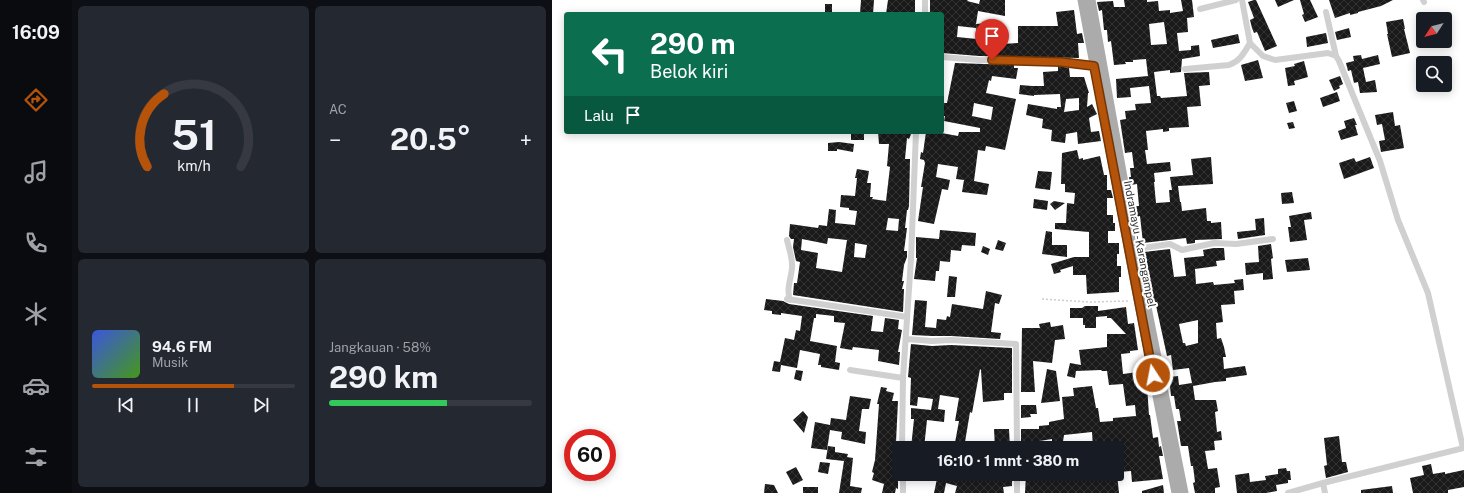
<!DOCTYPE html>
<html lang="id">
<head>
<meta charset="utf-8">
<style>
	:root { --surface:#171b24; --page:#242831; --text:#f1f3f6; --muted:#9ea1a6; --line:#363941; --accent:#b45309 }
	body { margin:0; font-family:"Public Sans",sans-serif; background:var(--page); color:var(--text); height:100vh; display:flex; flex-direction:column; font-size:15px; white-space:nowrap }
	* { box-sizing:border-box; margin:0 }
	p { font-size:13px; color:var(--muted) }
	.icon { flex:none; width:22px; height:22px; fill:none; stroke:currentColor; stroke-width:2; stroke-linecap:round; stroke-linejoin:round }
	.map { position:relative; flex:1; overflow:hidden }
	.side { display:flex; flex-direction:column; gap:6px; padding:6px; background:#0d0f14; width:480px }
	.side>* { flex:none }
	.guide { position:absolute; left:12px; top:12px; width:380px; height:122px; border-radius:4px; box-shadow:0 2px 10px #0003; background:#0b6e4f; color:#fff; overflow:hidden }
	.needle { width:26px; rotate:234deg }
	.controls { position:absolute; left:864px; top:12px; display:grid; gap:8px }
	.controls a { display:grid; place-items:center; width:36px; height:36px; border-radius:4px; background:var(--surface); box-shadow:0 2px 10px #0003; font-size:20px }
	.speed { position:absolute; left:12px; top:429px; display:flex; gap:8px; font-size:20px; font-weight:700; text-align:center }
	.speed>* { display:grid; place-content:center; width:52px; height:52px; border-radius:50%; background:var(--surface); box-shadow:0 2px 10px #0003; line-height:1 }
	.speed .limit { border:6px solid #d22; background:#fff; color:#111 }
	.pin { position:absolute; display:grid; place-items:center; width:34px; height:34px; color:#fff; margin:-41px -17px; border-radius:50% 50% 50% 0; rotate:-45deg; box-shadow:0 0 4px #0007 }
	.pin .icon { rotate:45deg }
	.me { position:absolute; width:44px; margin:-22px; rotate:349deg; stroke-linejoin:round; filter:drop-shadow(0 0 3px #0008) }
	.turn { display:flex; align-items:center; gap:14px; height:84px; padding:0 20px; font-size:18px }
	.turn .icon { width:52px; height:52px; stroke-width:2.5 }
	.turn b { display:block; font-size:28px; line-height:34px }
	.then { display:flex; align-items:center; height:38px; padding:0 20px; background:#0003; gap:8px; font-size:15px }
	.big { font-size:30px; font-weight:700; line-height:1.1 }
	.side .widget { flex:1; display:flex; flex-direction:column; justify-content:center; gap:6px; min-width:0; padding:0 14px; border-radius:6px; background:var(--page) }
	.side .dial { align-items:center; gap:0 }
	.dial svg { height:104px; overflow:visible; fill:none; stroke:var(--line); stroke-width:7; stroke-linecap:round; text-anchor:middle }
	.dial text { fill:var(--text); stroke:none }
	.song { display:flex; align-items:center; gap:12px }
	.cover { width:48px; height:48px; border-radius:6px; background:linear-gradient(135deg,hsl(230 70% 55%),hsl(100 70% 35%)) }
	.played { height:4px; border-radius:2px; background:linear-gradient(90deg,var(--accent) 70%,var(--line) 70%) }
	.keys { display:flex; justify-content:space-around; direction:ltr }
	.heat { display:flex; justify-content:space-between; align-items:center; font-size:22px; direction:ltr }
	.charge { height:6px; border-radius:3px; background:linear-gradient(90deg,#34c759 58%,var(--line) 0) }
	.side .tiles { flex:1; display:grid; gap:6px; grid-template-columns:repeat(2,1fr) }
	.trip { position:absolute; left:340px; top:441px; width:232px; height:40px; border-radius:4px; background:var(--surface); box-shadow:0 2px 10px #0003; font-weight:700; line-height:40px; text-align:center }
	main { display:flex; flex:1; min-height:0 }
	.tab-bar { display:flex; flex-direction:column; width:72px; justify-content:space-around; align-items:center; background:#090b0e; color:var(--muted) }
	.tab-bar .icon { width:28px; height:28px }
	.tab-bar .active { color:var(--accent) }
	.tab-bar b { font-size:18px; color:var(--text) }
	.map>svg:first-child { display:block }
	.building { fill:url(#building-cross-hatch); fill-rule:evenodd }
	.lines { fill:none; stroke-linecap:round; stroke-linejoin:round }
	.path { stroke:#cdcdcd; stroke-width:1.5; stroke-dasharray:2 2; stroke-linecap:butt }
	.minor { stroke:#d0d0d0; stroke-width:6 }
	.primary { stroke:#ababab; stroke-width:9 }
	.route-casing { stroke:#753606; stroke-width:10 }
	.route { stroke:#b45309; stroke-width:7 }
	.labels { text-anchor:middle; stroke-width:4; stroke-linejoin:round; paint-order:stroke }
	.street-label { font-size:11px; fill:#333; stroke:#fff }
</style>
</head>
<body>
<main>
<nav class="tab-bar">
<b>16:09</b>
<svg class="icon active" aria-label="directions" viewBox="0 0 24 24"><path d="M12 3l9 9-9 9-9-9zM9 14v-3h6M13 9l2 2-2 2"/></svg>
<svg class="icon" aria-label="music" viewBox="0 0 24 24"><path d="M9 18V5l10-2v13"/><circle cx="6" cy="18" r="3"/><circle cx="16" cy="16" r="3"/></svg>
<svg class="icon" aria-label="phone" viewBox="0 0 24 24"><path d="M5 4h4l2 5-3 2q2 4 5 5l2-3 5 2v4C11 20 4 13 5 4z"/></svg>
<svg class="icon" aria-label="climate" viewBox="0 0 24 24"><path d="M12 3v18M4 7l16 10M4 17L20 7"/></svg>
<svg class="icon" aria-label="car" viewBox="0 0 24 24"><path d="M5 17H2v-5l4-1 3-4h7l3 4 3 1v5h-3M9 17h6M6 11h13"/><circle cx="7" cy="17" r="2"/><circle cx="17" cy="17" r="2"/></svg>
<svg class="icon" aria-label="filters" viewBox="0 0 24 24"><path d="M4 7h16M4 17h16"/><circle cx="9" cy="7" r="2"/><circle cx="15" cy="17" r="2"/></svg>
</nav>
<section class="side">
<div class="tiles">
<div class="widget dial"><svg viewBox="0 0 100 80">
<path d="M14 69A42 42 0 1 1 86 69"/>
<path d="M14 69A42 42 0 0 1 27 13" stroke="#b45309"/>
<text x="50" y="56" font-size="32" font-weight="700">51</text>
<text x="50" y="72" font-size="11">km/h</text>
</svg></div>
<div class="widget"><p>AC</p>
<div class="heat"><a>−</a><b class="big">20.5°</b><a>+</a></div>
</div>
<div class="widget">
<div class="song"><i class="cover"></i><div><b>94.6 FM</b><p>Musik</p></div></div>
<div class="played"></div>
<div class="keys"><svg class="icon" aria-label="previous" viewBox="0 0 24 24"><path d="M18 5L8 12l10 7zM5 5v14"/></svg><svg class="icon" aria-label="pause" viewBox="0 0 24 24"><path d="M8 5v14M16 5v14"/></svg><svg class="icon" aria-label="next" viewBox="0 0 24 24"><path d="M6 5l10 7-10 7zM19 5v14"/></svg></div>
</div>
<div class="widget"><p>Jangkauan · 58%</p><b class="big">290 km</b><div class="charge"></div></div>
</div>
</section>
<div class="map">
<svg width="912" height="493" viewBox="0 0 912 493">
	<defs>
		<pattern id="building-cross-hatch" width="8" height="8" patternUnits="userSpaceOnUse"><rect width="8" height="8" fill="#1a1a1a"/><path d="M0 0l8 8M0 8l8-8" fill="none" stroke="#333"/></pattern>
	</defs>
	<rect width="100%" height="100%" fill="#fff"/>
	<!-- building -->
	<path class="building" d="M309 0H322L321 14H308Z
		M336 0H363V12H361V14H334Z
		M378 0H416L415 1 427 4 428 0H453V16L426 11 424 24 450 22V44L466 43V26H506L504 12 522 10 525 34 530 33 532 43H526L527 58 427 56 390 53V14H378ZM424 24 425 39 405 37 406 26 424 28Z
		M572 0H595V2L606 1 607 11 618 10V13L631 11 629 0H640L642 17 635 18 636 32 625 33 627 51 639 50V46L647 45 648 56 630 59 629 72 618 73V70L602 72 605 96H608L609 98 635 96 632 73 657 72 658 85 647 86 649 106 635 107 637 127 617 128V131L611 132V129L594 131 596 150H593L595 164 618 162 619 171 602 173 603 182H602L604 203 618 202 617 190H620L618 177 641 175 639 159 659 157 661 184 626 186 628 202H629L630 211 654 208 655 221H659V223L669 222 670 239 643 240V243L635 244 634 238 591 243 588 216 584 217 582 206H587L585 184 578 185 577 177H579L578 168H582L580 152 573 153 568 120 574 119 573 111 584 110 583 104 599 103 597 86 578 88 579 97 565 98 564 79 596 76 594 59 581 60V62H573L574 64 562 65 559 41 556 42 555 30H552L550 10 547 11 545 2 561 1 562 7H573ZM612 22 615 44 599 45 597 24Z
		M702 0H704L725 46 713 51 705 32 702 33 700 28 698 20 702 18 696 2Z
		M723 0H742L726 7Z
		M748 0H758L766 17 753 22 750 15 752 14Z
		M777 0H841L829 6 806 12V13L798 15V13L783 18Z
		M273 4H280V14H273Z
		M851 19 853 29H852L858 53 840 57 835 34H836L834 22Z
		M797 28 799 37 785 40 783 32Z
		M774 33 776 43 755 47 754 37Z
		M686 34 688 43 661 48 659 40Z
		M809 55 810 59 826 55 828 64 811 68 814 82 823 80 825 92 808 93 806 82 802 83 799 70 796 71 794 63 802 61 801 56Z
		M706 60 711 78 693 81 689 65Z
		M752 61 756 77 742 81 743 85 736 86 733 68 743 66 742 64Z
		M403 63 462 65V68H466L464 79 440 76 439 81 437 80 434 93 464 99 453 150 434 146 433 151 426 150 422 181 437 184 435 195 410 192 412 180 404 179 406 167 386 164 384 177 398 180 396 190 390 189 382 224 366 221 371 187H369L373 163 372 160 368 159 369 152 371 153 374 132H384L406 136 407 132H428V128L392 121 393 116H390V103H395ZM422 103 441 107 439 120 420 116Z
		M506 66 517 68 518 77H532L537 93H536L535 107 540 104 545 114 537 118 539 132 547 131 549 141 526 144 525 132 514 134 513 143 499 141 500 130 490 128 491 119 474 115 476 104 505 109V107H509L508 94 482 95V96L467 94 468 85 480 86H492L491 72 506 71ZM527 98V110L512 112 514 99Z
		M788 76 791 84 787 86 788 88 782 91 777 80Z
		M785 92 788 101 771 107 768 98Z
		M742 101 745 111 737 113 734 103Z
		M841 112 843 126 848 125 852 148 829 152 827 141 833 140 830 124 825 125 823 115Z
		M802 118 805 125H803L806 135 789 140 786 131 794 128 792 121Z
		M741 122 743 128 737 129 735 123Z
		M299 132H312V140H299Z
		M326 132H360L357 139 355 138 353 159H358L357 206 356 210H355L353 228H355L352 251H355V257L352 265 350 281H352L350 289H352L351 312 241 295 242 283H245L248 262 244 261 241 247 242 239H239L237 236 238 224 266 228 267 225 275 226 277 209 284 210 283 223 303 225 305 211 297 210V208L288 207 289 195 303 196 305 178H303L305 169 317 171 315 183H319L318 197H321L320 199 334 201 338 167 335 166 337 144H327ZM336 218 347 219 346 231 334 230ZM276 238 295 240 290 272 264 268 266 253 249 250 250 239 275 244ZM303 243 315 245 313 258 302 257Z
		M287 142 302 144 301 152 285 149V151H276V143Z
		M525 150 527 159 531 158V160L548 156 552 175H555V190H559L561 198H555V215H561V223H563V231H556V243H567V254H565V266H569V277H567V292L535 294 534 275H521V266L508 270 509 272 502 274 499 264 522 257H537V232L503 229V223H514L515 203 522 204 523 193 513 192V184H509L510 153Z
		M818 157 822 168 792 179 787 163 802 158 804 162Z
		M486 171 500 172 498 190 483 188Z
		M740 192 742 203 730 204 729 193Z
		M482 199 496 201 495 210 481 208Z
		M502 201 513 203 503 210 498 204Z
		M759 212 760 219 752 220 755 240 738 242 736 227H739L737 216Z
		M712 218 713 235 686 239 685 232 704 230 703 219Z
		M388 230 424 233 423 246 410 245 409 251 399 250 398 262 388 261 387 271H384L383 281 362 279 365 258H364V237L387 239Z
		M494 231 500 232V245H515V257L490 254Z
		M446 240 454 243 451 251 443 249Z
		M719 244 721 258 719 259 721 279 711 280V273L694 275 693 263 707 262 706 246Z
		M431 246 438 249 436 255 429 252Z
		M662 248H672L673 260 664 261 665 266 643 269 644 284 661 282 662 285 683 283 682 280 691 279 692 290 682 291 683 304 669 305 671 322 664 323 665 339 669 338 672 347 674 357H671L672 369 693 366 695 375 674 378V381L663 382 641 386 643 400H664L666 411 663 412 665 432 669 431 670 440 662 441 663 450 653 451 656 469 665 468 668 487 663 488V493H643L641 483 643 482 641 466H639L636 446H629L625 421H629L627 409H624L622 396H619L617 377 626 376 627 385 640 383 637 368 621 370 619 355 615 356 603 301H600L598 284H597L594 273 592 252 618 249 622 277 634 276 632 258 652 256 651 250ZM646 320V343L634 346 633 343H631L627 324Z
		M756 258 758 270 735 272 733 260Z
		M397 276 405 277 403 297H395Z
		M434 291 450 295 447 304 443 303 439 332 449 333 448 339 399 336H380L360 335 363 300 375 301 373 327 384 328 385 319 394 320 395 316 398 317 400 304 431 309Z
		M214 299 231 301 237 304 321 316 319 331 331 332 333 318 347 320 346 329 350 330 346 352H348L347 365 326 361 327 350 301 347 300 350 288 348 293 323 282 322V316L264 314V318H262L258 341 285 346 283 362 288 363 287 370 269 367V365H266L268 354 248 350 245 368 229 365 228 372 220 371 222 361 228 362 233 338 242 340 244 330 248 331 250 316 229 313V315L220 314V311L212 310Z
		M533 306H546V311L574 307 576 324 582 323 586 350 578 351V353L569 354 571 374 594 371 597 415H598L601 438 606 437 607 447 609 446 611 456H607L611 479 580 482 579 471 567 472 565 448H541L540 432 512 435 510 448H500V439L469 444V429H487V426L497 425V422L512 419 510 397 522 396 521 388 540 386 544 408H546L548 422 561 421V418L584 416 583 405 574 406 571 384 557 385 555 371H550L549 370 524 371 523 378 515 376 518 363 529 365 527 350 555 347V334H574L559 318H555V316L544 317V328H533V325H531V318H518V308H530Z
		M498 322 499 327 511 325 513 339 503 340 500 363 481 361 483 392H469L470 328H488L487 324Z
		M359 344 380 346 399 345 460 348V393H452V400L431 402 429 370 428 369 420 413 418 412 412 448H402L407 421H403L407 398 388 395 386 409 393 410 392 422 375 420 372 448H359L362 419H359V408L379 410 381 399 366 397 365 406 358 405 359 378 356 377Z
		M495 369 504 371 508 401 489 403Z
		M244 370 251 371 249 381 242 379Z
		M329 387 335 388 334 391 342 393 340 401H346L343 463 346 464 342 479 346 480V489L344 488 343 493H330L332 484 320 480 322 473 320 472 323 460 327 404H325Z
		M298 396 319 399 317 409H310L307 431 314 432 313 444 289 439 290 432 278 430 275 450 259 448 263 422 278 425 279 418 294 420Z
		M469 405H484L485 414H478L479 417 469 418Z
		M251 411 256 417 252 433 241 420Z
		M442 429H457L458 448H443Z
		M787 436 790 462H794L796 472 774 478 772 466 775 465 772 438Z
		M276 446 283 447V452L296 454 295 457 301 458 298 486 310 488 309 493H287L292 461 274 459Z
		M268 462 278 463 276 474 266 472Z
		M879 464 881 474 893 472V474L912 470V487L896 490V493H861L858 478 872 475 870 466Z
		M244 467 251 480 241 485 234 472Z
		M734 468 735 471H738L739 480H736V483L724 485 725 491 714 493H685L683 475 697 473 698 482 714 480 713 476 726 474V469Z
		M386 474H460V486L451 487 452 493H403L405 486 394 483 392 493H382Z
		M474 474H565L567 493H473Z
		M213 484 222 485 226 493H212Z
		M611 485 612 493H590V491Z
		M840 486 841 493H809V490Z
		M251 487H266V493H251Z"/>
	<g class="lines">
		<!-- path -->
		<path class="path" d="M490 299 537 302 578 301"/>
		<!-- minor -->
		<path class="minor" d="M690 0 698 43 711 56 723 60 776 53 784 56 787 61 828 161 846 220 876 293 911 448
			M871 0 872 2
			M648 9 684 0
			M774 12 784 56
			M373 14V0
			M390 57 427 60 509 62 542 67
			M633 69 677 65C688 61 692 53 698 43
			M235 240C237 249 241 259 240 268 239 280 234 288 238 300
			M584 249 618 244 630 250 662 243 684 244 721 239
			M235 299 355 317
			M354 339 380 341 399 340 464 344 465 448
			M298 370 351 378
			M350 448 351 378 359 259 364 132
			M351 474V493
			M465 474V493
			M771 483 773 493
			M736 493 771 483 912 448"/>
		<!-- primary -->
		<path class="primary" d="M530 0 582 279 624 493
			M539 0 589 277 632 493"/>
	</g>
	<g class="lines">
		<defs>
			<path id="route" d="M440 60 509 62 542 66 601 375"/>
		</defs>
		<!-- route casing -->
		<use href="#route" class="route-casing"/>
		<!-- route -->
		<use href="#route" class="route"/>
	</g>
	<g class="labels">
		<!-- street labels -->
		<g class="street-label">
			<text transform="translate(588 244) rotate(79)" y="4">Indramayu - Karangampel</text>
		</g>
	</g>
</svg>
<div class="controls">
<a><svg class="needle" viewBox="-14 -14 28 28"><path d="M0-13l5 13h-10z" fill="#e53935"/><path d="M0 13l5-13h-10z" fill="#9ea1a6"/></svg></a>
<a><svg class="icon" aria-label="search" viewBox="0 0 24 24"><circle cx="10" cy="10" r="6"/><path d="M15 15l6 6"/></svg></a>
</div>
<div class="speed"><div class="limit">60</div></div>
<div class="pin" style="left:440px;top:60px;background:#d93025"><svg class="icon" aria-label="arrive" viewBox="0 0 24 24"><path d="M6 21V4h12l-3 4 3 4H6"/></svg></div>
<svg class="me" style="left:601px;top:375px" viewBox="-20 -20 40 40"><circle r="17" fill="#b45309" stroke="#fff" stroke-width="3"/><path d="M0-11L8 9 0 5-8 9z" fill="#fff"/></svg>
<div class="trip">16:10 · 1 mnt · 380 m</div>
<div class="guide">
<div class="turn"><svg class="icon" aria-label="left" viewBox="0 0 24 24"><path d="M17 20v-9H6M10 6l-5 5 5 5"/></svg><div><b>290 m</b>Belok kiri</div></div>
<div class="then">Lalu<svg class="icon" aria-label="arrive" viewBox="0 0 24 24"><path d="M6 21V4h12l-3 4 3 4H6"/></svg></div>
</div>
</div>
</main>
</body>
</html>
